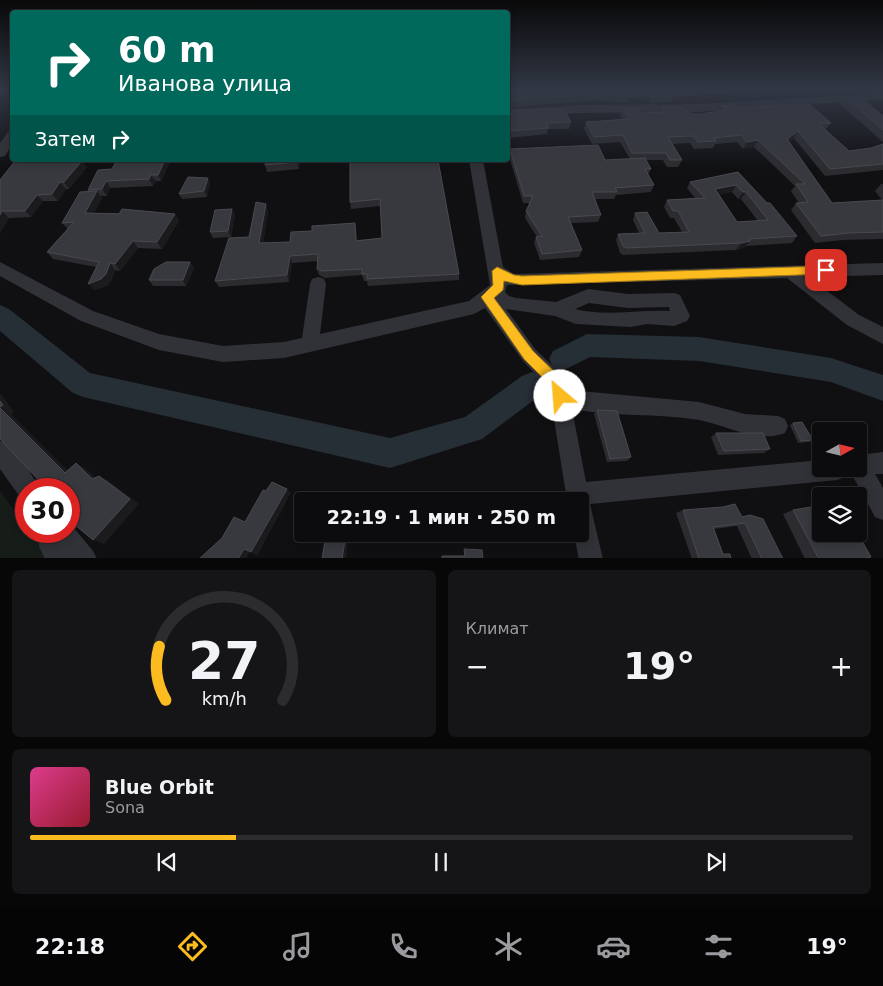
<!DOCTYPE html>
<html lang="ru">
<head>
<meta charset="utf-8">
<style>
	:root { --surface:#0c0c0e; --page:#151517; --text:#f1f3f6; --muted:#9a9b9e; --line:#2c2c2e; --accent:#fcbb1e }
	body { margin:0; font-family:"DejaVu Sans",sans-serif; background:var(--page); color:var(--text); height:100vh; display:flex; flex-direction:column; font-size:19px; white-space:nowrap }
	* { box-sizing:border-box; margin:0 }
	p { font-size:16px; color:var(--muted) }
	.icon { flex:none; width:28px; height:28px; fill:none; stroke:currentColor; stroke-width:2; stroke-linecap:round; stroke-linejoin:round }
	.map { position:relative; height:558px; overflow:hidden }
	.side { display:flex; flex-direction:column; gap:12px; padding:12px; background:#070708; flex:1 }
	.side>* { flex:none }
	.top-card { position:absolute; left:10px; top:10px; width:500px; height:152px; border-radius:5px; box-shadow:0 2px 8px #0003,0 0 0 1px var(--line); background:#00695c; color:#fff; overflow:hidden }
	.needle { width:32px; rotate:82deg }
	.fabs { position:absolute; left:812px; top:422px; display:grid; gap:10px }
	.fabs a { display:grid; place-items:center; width:55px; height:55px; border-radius:5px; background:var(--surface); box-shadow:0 2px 8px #0003,0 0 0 1px var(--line); font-size:25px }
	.speed { position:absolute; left:15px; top:478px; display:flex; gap:10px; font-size:25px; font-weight:700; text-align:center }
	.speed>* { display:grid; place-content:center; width:65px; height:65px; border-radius:50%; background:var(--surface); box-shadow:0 2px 8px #0003,0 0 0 1px var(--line); line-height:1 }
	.speed .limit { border:8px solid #d22; background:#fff; color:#111 }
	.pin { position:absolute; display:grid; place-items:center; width:42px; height:42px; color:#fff; margin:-21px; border-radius:10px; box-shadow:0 2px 8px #0006 }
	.me { position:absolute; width:55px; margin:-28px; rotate:333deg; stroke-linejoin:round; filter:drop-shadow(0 0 4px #0008) }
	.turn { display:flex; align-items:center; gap:18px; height:105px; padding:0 25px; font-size:22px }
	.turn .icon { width:65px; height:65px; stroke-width:2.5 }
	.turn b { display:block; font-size:35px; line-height:42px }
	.then { display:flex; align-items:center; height:48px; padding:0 25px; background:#0003; gap:10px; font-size:19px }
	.big { font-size:38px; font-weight:800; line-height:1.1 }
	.side .tile { flex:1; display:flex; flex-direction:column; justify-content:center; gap:8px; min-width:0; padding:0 18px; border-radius:8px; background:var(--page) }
	.side .dial { align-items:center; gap:0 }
	.dial svg { height:130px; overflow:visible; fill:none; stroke:var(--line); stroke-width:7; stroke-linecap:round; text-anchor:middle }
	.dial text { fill:var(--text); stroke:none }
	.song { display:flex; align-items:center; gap:15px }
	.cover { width:60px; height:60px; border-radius:8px; background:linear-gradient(135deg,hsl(330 70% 55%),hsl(350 70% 35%)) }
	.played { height:5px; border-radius:2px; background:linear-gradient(90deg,var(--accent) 25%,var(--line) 25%) }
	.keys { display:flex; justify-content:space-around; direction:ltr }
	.heat { display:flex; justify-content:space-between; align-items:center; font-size:28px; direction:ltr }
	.side .tiles { flex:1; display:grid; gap:12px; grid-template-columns:1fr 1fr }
	.tile:last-child { grid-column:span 2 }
	.trip { position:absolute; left:294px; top:492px; width:295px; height:50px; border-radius:5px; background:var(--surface); box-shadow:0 2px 8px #0003,0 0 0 1px var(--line); font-weight:800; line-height:50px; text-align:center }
	.tab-bar { display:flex; height:80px; justify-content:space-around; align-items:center; background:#050506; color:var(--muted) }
	.tab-bar .icon { width:35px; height:35px }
	.tab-bar .current { color:var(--accent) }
	.tab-bar b { font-size:22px; color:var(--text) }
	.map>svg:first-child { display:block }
	.green { fill:#161c17 }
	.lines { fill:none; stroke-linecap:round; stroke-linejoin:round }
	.river { fill:#262e36; fill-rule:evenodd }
	.minor { fill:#313237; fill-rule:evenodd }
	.wall { fill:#2c2c30; fill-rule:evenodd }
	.shaded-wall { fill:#1b1b1e }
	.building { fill:#38393e; stroke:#484a50; fill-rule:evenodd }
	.route { fill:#fcbb1e; stroke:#a47a14 }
</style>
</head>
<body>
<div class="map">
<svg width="883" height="559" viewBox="0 0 883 559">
	<rect width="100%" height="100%" fill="#101012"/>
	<!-- green -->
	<path class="green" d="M0 491 26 526V531H30L56 558H0Z"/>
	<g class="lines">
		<!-- river -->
		<path class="river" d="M0 305 9 309 90 373 390 438 465 417 522 376 532 372 542 376 546 385 542 394 482 439 390 468 83 397 73 393 0 331Z
			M587 334 699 337 831 358 883 375V401L831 382 699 361 590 357 562 371 553 367 549 359 553 351Z"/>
		<!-- minor -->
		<path class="minor" d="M883 93V99L697 112 581 113 508 116V109L581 105 697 104Z
			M12 131V144L5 156 0 157V143L8 132Z
			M469 160H483L503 267 514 274 883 263V275L809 277 859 315 883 327V344L847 325 787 278 507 285 505 292 509 296 516 298 556 302 588 289 628 294 674 293 680 295 690 316 687 321 674 326 647 324 631 327 576 324 555 316 506 309 535 349 565 378 569 390 699 402 745 414 778 416 785 419 788 426 785 433C758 444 726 425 699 420 657 413 614 417 572 409L586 482 821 460V469H848L845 477 837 480 590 504 603 559H579L574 534H580V501H568L566 494 549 388 523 361 485 308 474 314 284 358 223 362 159 350 81 321 0 276V262L93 311 159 334 223 346 284 342 302 338 310 284 312 279 318 277 324 279 326 284 320 334 469 301 490 285ZM589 303 628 308 669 307 670 311C639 309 605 317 575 309Z
			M0 441C15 447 32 473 39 489H26V499L20 497 0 469Z
			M883 452V474H875L883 488V520L875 517 849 469H859V455Z
			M69 522 93 551 97 559H45L39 546 38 531H69Z"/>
	</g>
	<!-- wall -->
	<path class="wall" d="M508 90H766L673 97 670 102 652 103 648 97 628 98 627 103 597 100 508 108 509 111 571 122 569 129H548L547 134 508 138Z
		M845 97 883 116V142L840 104Z
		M721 106 831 123 825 130 849 151 871 148 883 144V170L825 176 794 138 788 142 832 203 882 200 875 191 881 184H883V239L842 240 815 243 791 210 796 203H799L791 191 795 186 754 147 743 149 737 142 715 144 713 148 694 149 690 143 672 144 682 160 678 167H667L663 160H646L651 169 648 175 654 185 651 192 616 195 614 199H595L601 215 598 222 571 223 582 250 579 257 540 260 534 243 536 237H537L525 218 526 211 530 203H523L509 156 510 149 605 160 630 159 620 142 592 144 584 129 586 122 623 119 620 115 623 108 640 113 661 112 662 107 692 114H701L718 111Z
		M171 160 161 181H156L153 186 110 188 107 196H101L102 198 94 213 175 214 179 221 162 249 138 248 120 271 115 270 111 281 107 286 94 290 96 267 53 259 47 252 68 229 62 223 88 191V190L112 169Z
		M266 160H300L299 169 267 172 265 165Z
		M350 160 459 274V280L368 286 367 281H364L362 275 325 278 319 275 317 269 318 261 292 263 289 282 219 287 215 281 268 211 263 243 290 242 312 231 355 223 356 230 357 240 382 238 380 206 351 209 350 202Z
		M87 167 69 189H66L58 201H43L31 217 9 218 0 233V180Z
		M738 172 797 236 792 243 746 246 745 247 736 250 623 255 620 253 616 240 618 234 639 233 633 220 635 213 659 233 682 232 674 218H670L664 207 667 200 695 198 687 188 690 182ZM732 192 738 199H741L758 221 737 222 719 194Z
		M208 178 210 183 207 197 182 199 179 194Z
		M232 209 235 215 231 237 213 238 210 232Z
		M190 262 194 268 186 286H153L149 280Z
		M597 410 631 457 627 461 607 462 594 414Z
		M793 423 813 440 809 442 798 443 790 425Z
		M716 433 770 449 764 453 718 455 711 437Z
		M683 510 742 517 783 559H752L737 526 714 529 723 554 731 559H692L676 513Z
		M793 510 814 514 871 557 864 559H805L783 514Z"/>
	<!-- shaded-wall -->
	<path class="shaded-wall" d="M0 90H6L0 97Z
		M798 131 794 138 782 146 787 139Z
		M758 140 754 147 743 149 747 142Z
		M165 160H171L161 181 158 175Z
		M298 160H300L299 169 297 162Z
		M82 161 87 167 69 189 64 182Z
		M151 175 156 181 153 186 149 179Z
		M208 178 210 183 207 197 204 191Z
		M106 181 110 188 107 196 102 189Z
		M60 182 66 189 58 201 52 194Z
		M736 185 732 192 711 196 715 189Z
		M97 191 102 198 91 220 85 213Z
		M743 192H746L741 199H738Z
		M37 195 43 201 31 217 25 211Z
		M266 204 268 211 262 250 259 243Z
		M232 209 235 215 231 237 228 231Z
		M2 211 9 218 0 233V215Z
		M175 214 179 221 162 249 157 242Z
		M355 223 356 230 357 247 356 241Z
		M133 241 138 248 120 271 115 264Z
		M750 241 745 247 736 250 741 243Z
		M290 256 292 263 289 282 287 275Z
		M190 262 194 268 186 286 183 280Z
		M110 263 115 270 111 281 107 286 94 290 88 284Z
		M0 394 2 395 14 412 11 414 76 479 65 473 0 408Z
		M76 463 86 469 102 484 92 479Z
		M99 476 109 481 139 504 104 544 93 540Z
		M287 489 291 493 257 556 251 552Z
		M346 534H349L346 559H342Z
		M244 549 250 552 246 559H238Z"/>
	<!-- building -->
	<path class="building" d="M508 90H643L626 92 629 96 599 93 508 101Z
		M651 90H670L673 96H654Z
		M859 96 883 116V130L845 97Z
		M508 101 509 111 564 109 571 122 546 123 549 128 508 131Z
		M809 104 831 123 819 124 849 151 871 148 883 144V164L830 169 798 131 787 139 832 203 883 200V232L848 233 821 236 796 203 808 202 796 184H805L758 140 747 142 741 135 714 138 716 141 698 142 693 136 668 137 682 160H670L666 153H632L623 135 594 137 586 122 629 119 623 108H637L640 113 665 112 662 107H682L692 114H701L726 110 721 106 734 105 738 108Z
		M598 145 605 160 645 158 651 169H645L654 185 615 188 617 192H592L601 215 568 217 582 250 542 254 536 237 542 236 526 211 533 196H524L510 149Z
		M16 160H76L82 161 64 182H60L52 194 37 195 25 211H2L0 215V180Z
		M117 160H165L158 175H151L149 179 106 181 102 189 88 190 98 170 112 169Z
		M266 160H298L297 162 265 165Z
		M350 160H438L459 274 367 279V274H362V269L323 271 317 269 318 254 290 256 287 275 215 281 229 238 249 237 256 202 266 204 259 243 290 242 291 232 312 231V226L355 223 356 241 382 238 380 199 350 202Z
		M738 172 767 203H770L797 236 749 239 750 241 741 243 626 248 623 246 618 234 645 233 635 213 647 212 659 233 689 232 678 211H673L667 200 705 198 690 182ZM736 185 743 192H746L768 220 737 222 715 189Z
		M188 177 208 178 204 191 179 194Z
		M97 191 85 213 119 214 122 209 175 214 157 242 133 241 115 264 110 263 106 274 101 279 88 284 99 262 47 252 74 222 62 223 80 192Z
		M232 209 228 231 210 232 215 210Z
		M166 262H190L183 280H149L154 269Z
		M0 401 3 405 0 407Z
		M0 408 65 473 76 463 92 479 99 476 130 499 93 540 69 520V489H47L0 439Z
		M597 410 617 411 631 457 610 459Z
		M802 422 813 440 801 441 793 423Z
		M716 433H763L770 449 724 451Z
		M272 482 287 489 251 552 244 549 238 559H199L222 538 234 517 245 522 263 490 266 491Z
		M735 504 742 517 750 515 763 519 783 559H762L745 523 713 527 723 554H730L731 559H699L683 510 723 507Z
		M811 507 814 514 821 512V534H858L871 557 860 559H819L793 510Z
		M326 534H346L342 559H322Z
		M464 549 482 550 483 559H442V556H465Z"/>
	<!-- sky -->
	<linearGradient id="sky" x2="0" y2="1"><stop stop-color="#09090a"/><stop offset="0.53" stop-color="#313744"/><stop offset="1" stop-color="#313744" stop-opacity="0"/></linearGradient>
	<rect width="883" height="169" fill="url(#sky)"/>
	<!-- route -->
	<path class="route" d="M826 266 832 270 826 274 522 285 504 281 503 290 494 298 533 351 563 380 567 396 565 401 560 403 556 401 552 387 524 359 481 297 493 285 492 271 497 267 514 275 522 276Z"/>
</svg>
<div class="fabs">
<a><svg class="needle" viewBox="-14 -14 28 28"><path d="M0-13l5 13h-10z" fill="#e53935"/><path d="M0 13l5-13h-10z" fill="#9a9b9e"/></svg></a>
<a><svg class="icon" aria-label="layers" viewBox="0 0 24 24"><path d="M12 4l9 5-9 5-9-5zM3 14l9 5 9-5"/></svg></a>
</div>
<div class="speed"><div class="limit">30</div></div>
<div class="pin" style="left:826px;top:270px;background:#d93025"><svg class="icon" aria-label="arrive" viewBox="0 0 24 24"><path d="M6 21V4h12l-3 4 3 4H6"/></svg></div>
<svg class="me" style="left:560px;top:396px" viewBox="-20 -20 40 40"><circle r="19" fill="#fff"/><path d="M0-13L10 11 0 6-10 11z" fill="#fcbb1e"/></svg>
<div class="trip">22:19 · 1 мин · 250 m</div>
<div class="top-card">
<div class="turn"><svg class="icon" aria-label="right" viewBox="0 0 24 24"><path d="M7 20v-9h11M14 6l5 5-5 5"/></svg><div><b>60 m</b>Иванова улица</div></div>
<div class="then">Затем<svg class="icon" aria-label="right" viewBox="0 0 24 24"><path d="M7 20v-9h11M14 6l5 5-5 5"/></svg></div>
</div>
</div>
<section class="side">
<div class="tiles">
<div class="tile dial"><svg viewBox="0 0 100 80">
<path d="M14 69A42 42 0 1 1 86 69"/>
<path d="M14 69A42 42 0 0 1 10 36" stroke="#fcbb1e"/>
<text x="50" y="56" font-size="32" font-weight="700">27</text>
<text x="50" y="72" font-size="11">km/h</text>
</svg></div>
<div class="tile"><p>Климат</p>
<div class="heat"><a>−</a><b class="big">19°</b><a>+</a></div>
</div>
<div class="tile">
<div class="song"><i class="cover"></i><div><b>Blue Orbit</b><p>Sona</p></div></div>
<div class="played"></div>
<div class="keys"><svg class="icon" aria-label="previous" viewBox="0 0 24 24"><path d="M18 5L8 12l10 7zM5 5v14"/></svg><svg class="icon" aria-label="pause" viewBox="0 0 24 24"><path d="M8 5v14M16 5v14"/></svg><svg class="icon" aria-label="next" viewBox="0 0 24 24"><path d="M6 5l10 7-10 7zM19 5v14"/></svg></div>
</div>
</div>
</section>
<nav class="tab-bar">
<b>22:18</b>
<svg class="icon current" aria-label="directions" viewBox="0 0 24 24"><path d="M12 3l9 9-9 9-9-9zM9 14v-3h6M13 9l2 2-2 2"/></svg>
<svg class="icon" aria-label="music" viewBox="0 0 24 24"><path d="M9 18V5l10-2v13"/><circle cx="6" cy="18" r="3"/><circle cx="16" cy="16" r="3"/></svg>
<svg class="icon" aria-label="phone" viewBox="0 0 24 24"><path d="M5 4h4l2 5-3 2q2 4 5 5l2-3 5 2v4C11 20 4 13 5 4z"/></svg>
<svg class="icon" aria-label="climate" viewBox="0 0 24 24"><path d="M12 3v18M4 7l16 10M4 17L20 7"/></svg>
<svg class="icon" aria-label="car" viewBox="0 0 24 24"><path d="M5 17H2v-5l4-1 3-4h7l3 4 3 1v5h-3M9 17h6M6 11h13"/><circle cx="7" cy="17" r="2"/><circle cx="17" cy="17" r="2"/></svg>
<svg class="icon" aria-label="filters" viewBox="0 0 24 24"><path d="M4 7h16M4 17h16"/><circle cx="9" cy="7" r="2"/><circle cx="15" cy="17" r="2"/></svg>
<b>19°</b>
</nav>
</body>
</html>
